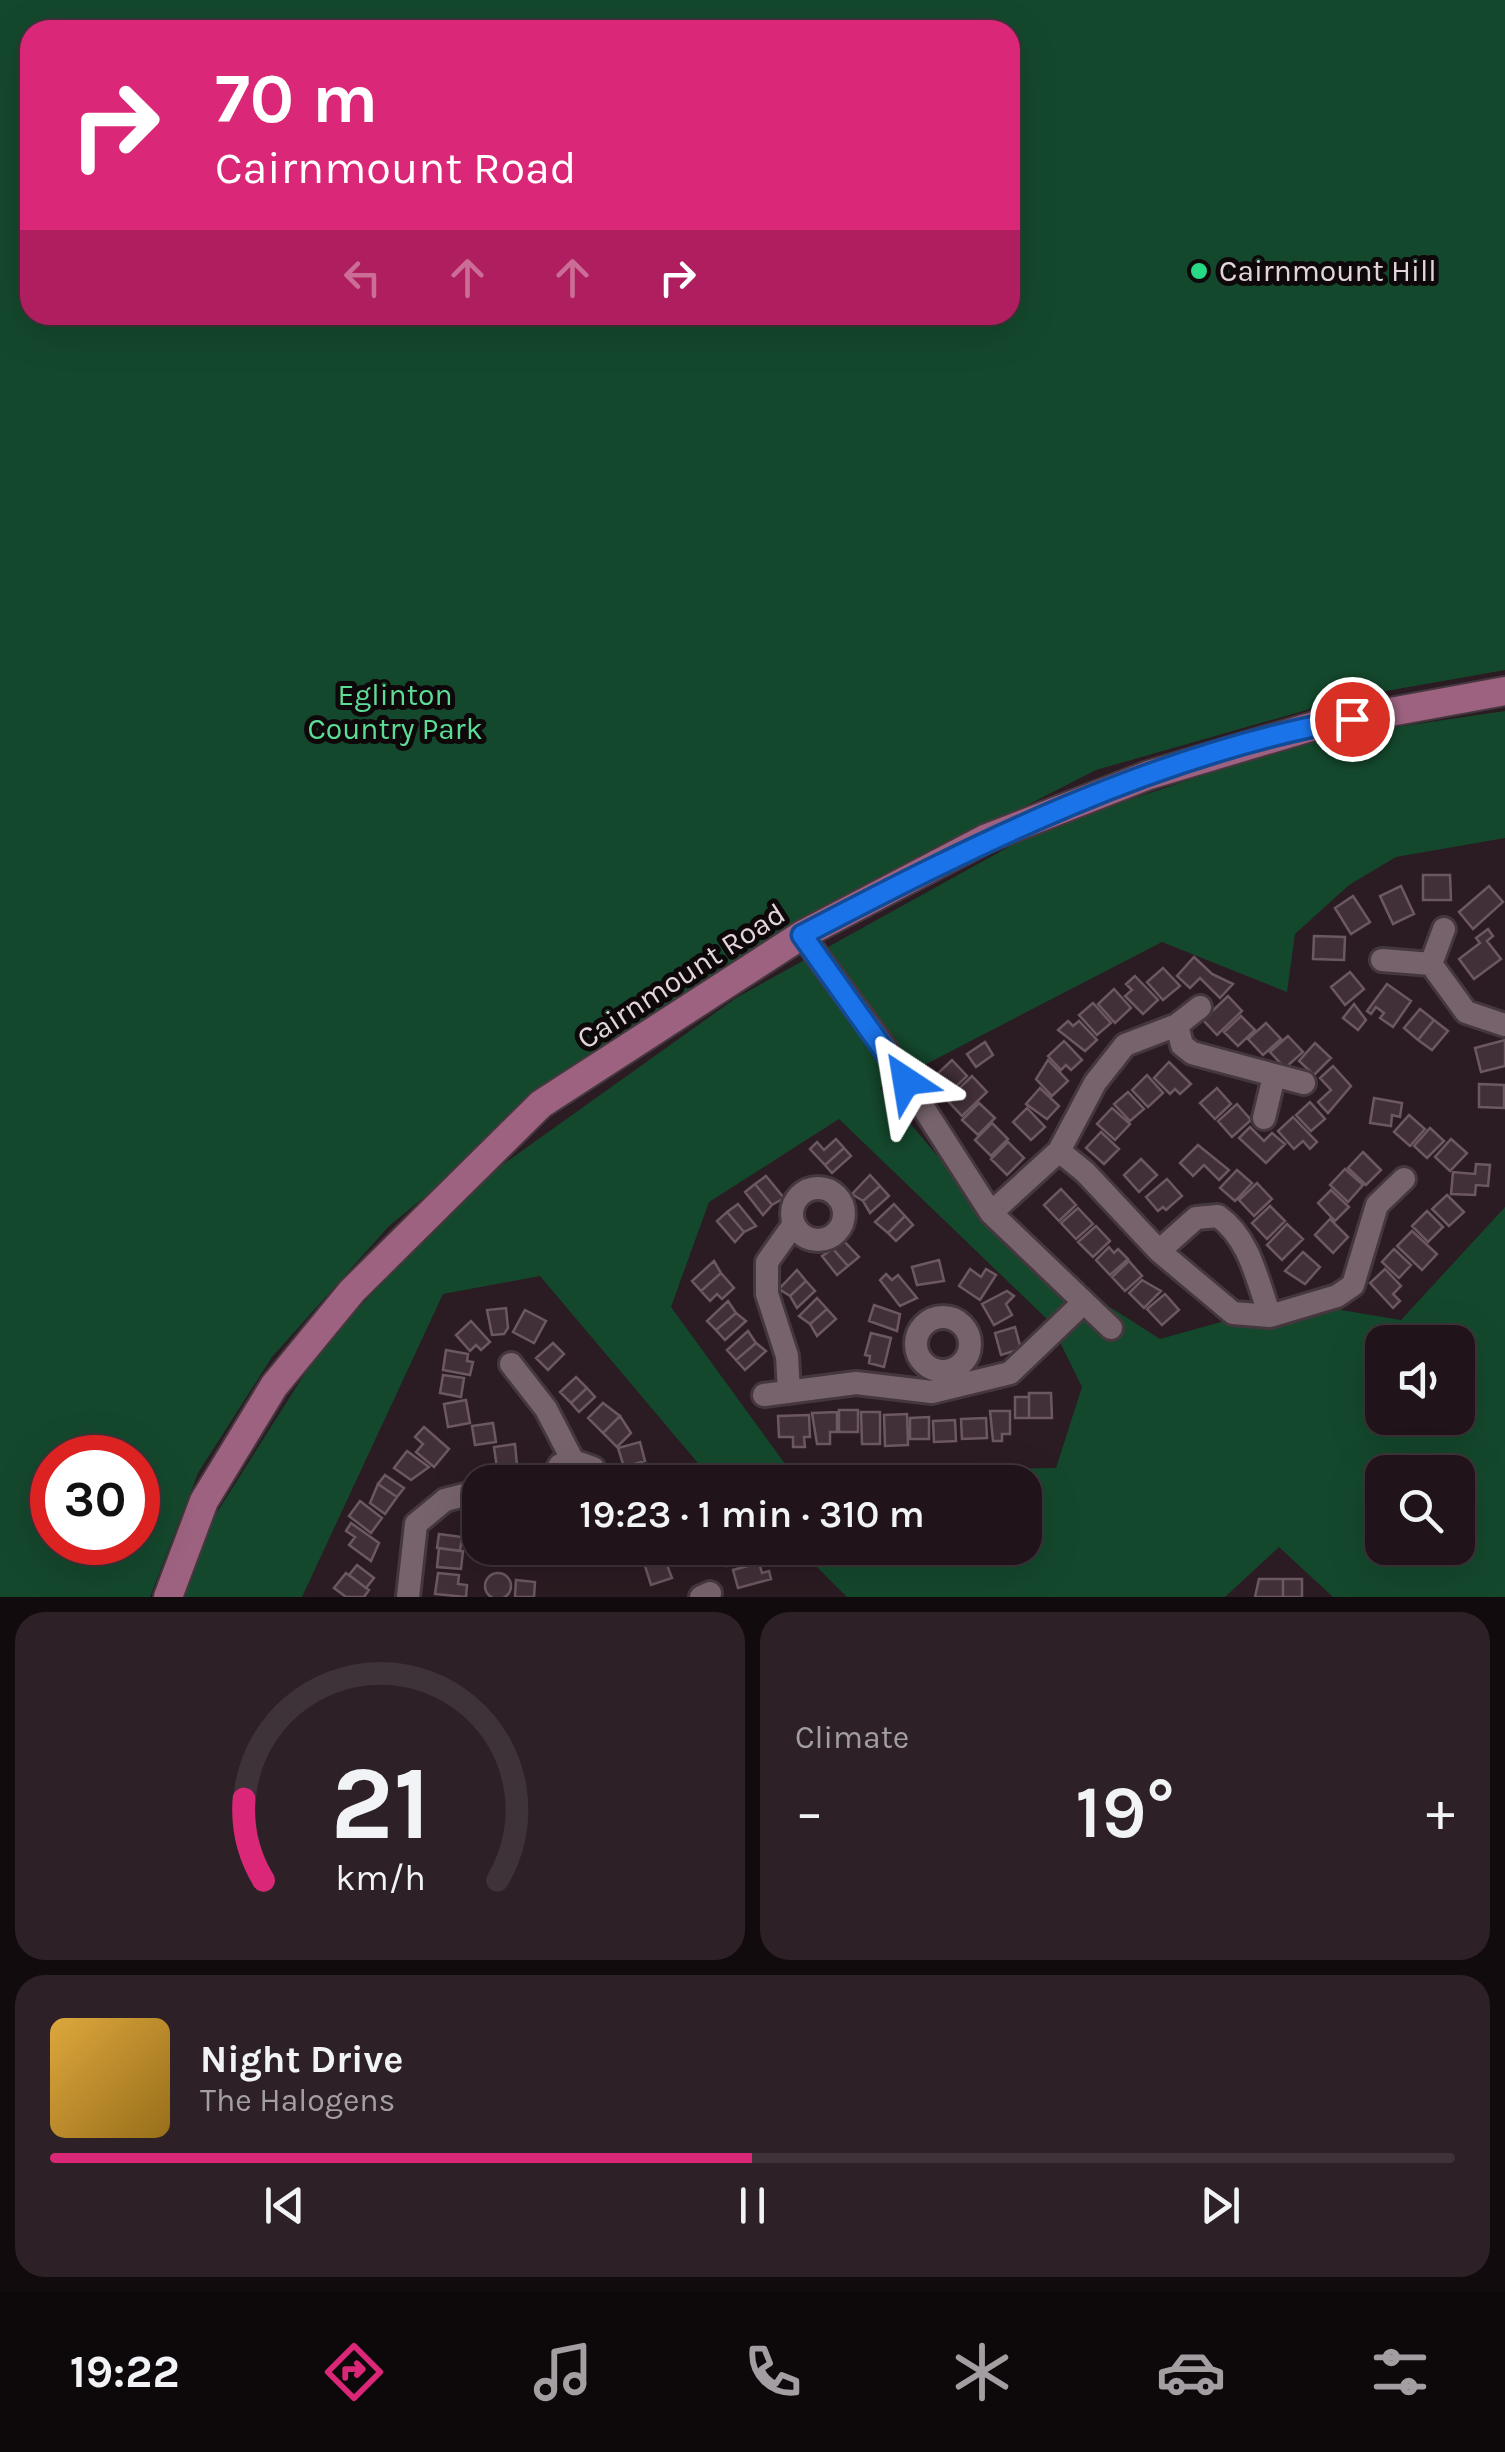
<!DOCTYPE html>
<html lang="en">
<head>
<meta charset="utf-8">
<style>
	:root { --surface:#20141a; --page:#2d2127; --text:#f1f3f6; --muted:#a29ea2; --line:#3d3339; --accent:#db2777 }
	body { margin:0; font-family:Karla,sans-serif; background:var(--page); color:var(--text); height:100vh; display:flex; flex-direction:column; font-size:38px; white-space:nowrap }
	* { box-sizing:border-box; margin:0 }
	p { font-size:32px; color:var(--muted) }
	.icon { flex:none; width:55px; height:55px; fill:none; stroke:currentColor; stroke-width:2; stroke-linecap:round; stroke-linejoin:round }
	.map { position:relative; height:1597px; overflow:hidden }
	.drawer { display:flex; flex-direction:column; gap:15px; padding:15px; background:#120b0e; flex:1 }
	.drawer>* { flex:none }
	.hud { position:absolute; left:20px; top:20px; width:1000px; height:305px; border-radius:30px; box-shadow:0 10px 40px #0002,0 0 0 2px var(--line); background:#db2777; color:#fff; overflow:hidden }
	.controls { position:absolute; left:1365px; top:1325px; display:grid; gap:20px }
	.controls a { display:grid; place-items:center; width:110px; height:110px; border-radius:20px; background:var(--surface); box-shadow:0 10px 40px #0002,0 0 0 2px var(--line); font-size:50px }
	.speed { position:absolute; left:30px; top:1435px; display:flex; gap:20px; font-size:50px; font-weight:700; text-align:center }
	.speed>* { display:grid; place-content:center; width:130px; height:130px; border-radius:50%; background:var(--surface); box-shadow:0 10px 40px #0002,0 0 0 2px var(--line); line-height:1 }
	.speed .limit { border:15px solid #d22; background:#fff; color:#111 }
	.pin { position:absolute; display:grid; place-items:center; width:85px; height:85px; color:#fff; margin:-42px; border:5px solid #fff; border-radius:50%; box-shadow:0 2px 10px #0007 }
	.me { position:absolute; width:110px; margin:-55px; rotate:327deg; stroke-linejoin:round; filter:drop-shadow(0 0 8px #0008) }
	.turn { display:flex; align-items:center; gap:35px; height:210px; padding:0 30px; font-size:45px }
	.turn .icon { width:130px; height:130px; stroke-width:2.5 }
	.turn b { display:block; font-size:70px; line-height:85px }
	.lanes { display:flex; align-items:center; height:95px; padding:0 30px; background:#0003; justify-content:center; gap:50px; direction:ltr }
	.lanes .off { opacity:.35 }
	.big { font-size:75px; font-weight:600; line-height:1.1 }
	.drawer .tile { flex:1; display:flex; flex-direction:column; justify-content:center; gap:15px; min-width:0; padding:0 35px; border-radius:30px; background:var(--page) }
	.drawer .dial { align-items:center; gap:0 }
	.dial svg { height:260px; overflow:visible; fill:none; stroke:var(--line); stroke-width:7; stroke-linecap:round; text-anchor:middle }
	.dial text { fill:var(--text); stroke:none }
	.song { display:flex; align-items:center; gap:30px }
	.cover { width:120px; height:120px; border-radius:15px; background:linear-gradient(135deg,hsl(40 70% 55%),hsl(40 70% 35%)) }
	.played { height:10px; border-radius:5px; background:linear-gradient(90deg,var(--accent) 50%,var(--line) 50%) }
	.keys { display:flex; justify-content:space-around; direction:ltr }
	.heat { display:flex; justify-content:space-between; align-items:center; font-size:55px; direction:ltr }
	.drawer .tiles { flex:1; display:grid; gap:15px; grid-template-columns:1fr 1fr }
	.tile:last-child { grid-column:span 2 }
	.trip { position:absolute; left:462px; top:1465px; width:580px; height:100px; border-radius:30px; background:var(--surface); box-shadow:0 10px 40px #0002,0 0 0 2px var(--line); font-weight:600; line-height:100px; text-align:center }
	.dock { display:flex; height:160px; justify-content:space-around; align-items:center; background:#0d080a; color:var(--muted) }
	.dock .icon { width:70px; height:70px }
	.dock .current { color:var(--accent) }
	.dock b { font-size:45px; color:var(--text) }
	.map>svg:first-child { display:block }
	.green { fill:#14482c; fill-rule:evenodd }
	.building { fill:#423038; stroke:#6c5861; stroke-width:2.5 }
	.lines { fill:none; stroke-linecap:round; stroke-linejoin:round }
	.minor-casing { stroke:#45373e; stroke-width:28 }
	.major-casing { stroke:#45373e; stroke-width:32 }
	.minor { stroke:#77636c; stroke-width:22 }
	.major { stroke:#9c627f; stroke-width:28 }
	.route-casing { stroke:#114b97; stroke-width:25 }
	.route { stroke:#1a73e8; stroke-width:18 }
	.poi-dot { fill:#27d885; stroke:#0f080b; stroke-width:4 }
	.labels { text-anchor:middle; stroke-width:10; stroke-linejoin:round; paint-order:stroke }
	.poi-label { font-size:30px; fill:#e2d6db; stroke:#0f080b; text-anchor:start }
	.park-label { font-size:30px; fill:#5cdd96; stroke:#0f080b }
	.street-label { font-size:30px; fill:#e2d6db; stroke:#0f080b }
</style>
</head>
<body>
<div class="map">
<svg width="1505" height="1597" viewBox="0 0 1505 1597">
	<rect width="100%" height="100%" fill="#2b1b22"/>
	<!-- green -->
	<path class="green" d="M0 0H1505V670L1352 697 1096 770 779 931 597 1056 389 1226 272 1357 198 1473 150 1597H0ZM30 30H1010V315H30ZM52 1458H138V1542H52Z
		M1505 711V838L1396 857 1349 885 1295 934 1287 992 1162 942 880 1088 1013 1245 1160 1339 1293 1302 1401 1320 1505 1207V1597H1333L1279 1547 1225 1597H847L815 1565 785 1548H1025V1482H692L708 1475 540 1276 443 1294 302 1597H183L202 1536 321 1348 474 1185 736 998 1039 830 1308 740ZM839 1119 1050 1322 1082 1387 1056 1468 791 1472 671 1307 709 1202ZM1382 1342H1458V1418H1382ZM1382 1472H1458V1548H1382Z"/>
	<!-- building -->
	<path class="building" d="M1423 875H1450L1451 900H1423Z
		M1401 886 1414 914 1393 924 1380 896Z
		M1489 886 1503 902 1473 929 1459 912Z
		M1353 896 1370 922 1351 934 1335 908Z
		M1488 929 1493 936 1487 941 1501 959 1474 979 1459 959 1480 943 1476 938Z
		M1314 936 1345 937 1344 960 1313 959Z
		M1194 957 1212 974 1233 984 1220 998 1200 978 1190 988 1177 976Z
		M1163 968 1180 986 1163 1000 1147 982Z
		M1350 972 1364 989 1345 1005 1331 987Z
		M1135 976 1158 1000 1143 1014 1125 996 1132 990 1126 984Z
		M1387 984 1411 1001 1393 1027 1380 1018 1384 1013 1376 1007 1371 1014 1367 1011Z
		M1114 989 1131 1008 1115 1023 1098 1004Z
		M1228 996 1242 1011 1217 1035 1203 1020Z
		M1093 1003 1111 1023 1097 1035 1079 1015Z
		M1354 1004 1366 1020 1358 1030 1343 1018Z
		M1420 1009 1434 1020 1418 1040 1404 1028Z
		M1241 1016 1255 1030 1238 1046 1224 1032Z
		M1434 1020 1448 1031 1432 1050 1418 1040Z
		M1068 1021 1073 1026 1079 1021 1097 1040 1085 1051 1058 1030Z
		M1266 1023 1281 1039 1263 1055 1248 1039Z
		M1288 1036 1303 1052 1285 1068 1270 1052Z
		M1505 1040V1066L1481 1072 1475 1048Z
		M1064 1041 1082 1060 1071 1070 1066 1065 1061 1070 1048 1056Z
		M985 1042 993 1055 976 1067 967 1054Z
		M1315 1043 1331 1058 1314 1075 1299 1061Z
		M952 1060 967 1076 949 1093 934 1077Z
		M1048 1060 1068 1081 1052 1096 1036 1079Z
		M1169 1062 1191 1084 1180 1094 1175 1089 1170 1094 1154 1078Z
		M1333 1066 1351 1086 1328 1113 1318 1102 1331 1090 1320 1078Z
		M1147 1075 1163 1093 1148 1107 1132 1090Z
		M972 1076 987 1092 962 1116 947 1100Z
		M1479 1084 1504 1085V1108L1479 1107Z
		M1040 1088 1059 1106 1047 1119 1026 1104Z
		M1217 1088 1231 1104 1215 1119 1200 1103Z
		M1128 1092 1144 1109 1130 1121 1114 1104Z
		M1374 1098 1402 1103 1400 1117 1392 1115 1391 1126 1370 1123Z
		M1310 1102 1325 1119 1311 1131 1296 1115Z
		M979 1103 995 1118 978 1135 962 1120Z
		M1237 1104 1251 1120 1232 1137 1218 1121Z
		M1027 1108 1045 1127 1031 1140 1013 1122Z
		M1112 1108 1130 1124 1115 1140 1097 1124Z
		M1409 1115 1425 1129 1410 1146 1394 1132Z
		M1293 1117 1317 1142 1310 1149 1303 1141 1294 1149 1278 1131Z
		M992 1123 1008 1139 991 1156 975 1140Z
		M1250 1127 1264 1141 1272 1133 1285 1144 1266 1163 1239 1138Z
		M1430 1128 1444 1141 1427 1158 1414 1146Z
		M1101 1132 1119 1149 1104 1164 1086 1148Z
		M836 1139 844 1148 825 1165 810 1149 817 1142 824 1150Z
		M1451 1139 1467 1153 1450 1171 1435 1157Z
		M1008 1142 1024 1158 1007 1175 991 1159Z
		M1198 1145 1229 1170 1219 1180 1204 1165 1193 1176 1180 1163Z
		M844 1148 851 1156 832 1173 825 1165Z
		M1363 1152 1381 1170 1366 1185 1348 1168Z
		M1141 1159 1157 1175 1139 1192 1124 1175Z
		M1476 1164 1490 1165 1488 1186 1476 1185 1475 1195 1451 1194 1453 1172 1475 1174Z
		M1345 1169 1363 1185 1348 1202 1330 1185Z
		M1237 1170 1252 1183 1235 1201 1220 1188Z
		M870 1175 880 1186 863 1201 852 1194Z
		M766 1176 784 1198 772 1205 755 1184Z
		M1167 1179 1182 1196 1166 1210 1163 1207 1158 1211 1146 1197Z
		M1257 1183 1272 1199 1254 1216 1239 1200Z
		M755 1184 772 1205 763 1215 745 1192Z
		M880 1186 889 1196 870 1213 863 1201Z
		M1061 1189 1076 1205 1059 1221 1044 1205Z
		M1331 1190 1349 1207 1335 1221 1318 1203Z
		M1447 1195 1464 1212 1449 1226 1432 1209Z
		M738 1204 756 1226 744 1232 727 1212Z
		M894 1204 905 1216 888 1233 875 1222Z
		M1270 1206 1285 1221 1267 1239 1252 1223Z
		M1078 1208 1093 1224 1076 1239 1061 1223Z
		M1427 1211 1443 1227 1428 1242 1412 1226Z
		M727 1212 744 1232 735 1242 717 1221Z
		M905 1216 913 1225 896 1241 888 1233Z
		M1330 1219 1348 1237 1333 1253 1315 1235Z
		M1287 1224 1303 1239 1282 1260 1267 1245Z
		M1096 1226 1110 1241 1093 1257 1078 1242Z
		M1412 1231 1437 1254 1422 1270 1397 1246Z
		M841 1238 859 1257 848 1266 833 1249Z
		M1109 1247 1114 1253 1118 1249 1128 1259 1110 1275 1096 1260Z
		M833 1249 848 1266 837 1275 822 1256Z
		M1394 1249 1411 1265 1399 1278 1382 1262Z
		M1303 1252 1320 1267 1305 1284 1285 1271Z
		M939 1260 944 1281 917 1285 912 1267Z
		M714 1261 721 1273 701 1291 692 1281Z
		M1129 1261 1142 1276 1125 1291 1112 1277Z
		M970 1269 981 1277 986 1269 996 1275 980 1300 959 1286Z
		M1385 1269 1401 1286 1393 1294 1400 1301 1393 1308 1370 1283Z
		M797 1270 806 1281 790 1296 779 1289Z
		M721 1273 734 1288 722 1299 717 1294 710 1301 701 1291Z
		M886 1274 892 1280 898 1275 917 1298 900 1306 880 1280Z
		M1142 1280 1161 1291 1144 1308 1129 1293Z
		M806 1281 815 1291 797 1308 790 1296Z
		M1007 1291 1014 1296 1006 1304 1012 1315 994 1325 982 1304Z
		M1165 1294 1179 1310 1162 1325 1147 1309Z
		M817 1298 827 1309 810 1324 799 1316Z
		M728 1301 736 1313 716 1330 707 1321Z
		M874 1305 900 1314 897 1331 869 1321Z
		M506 1308 508 1328 504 1334 492 1335 487 1310Z
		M827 1309 836 1319 817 1336 810 1324Z
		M525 1310 546 1321 534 1343 513 1332Z
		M736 1313 746 1321 725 1340 716 1330Z
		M471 1321 490 1342 481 1350 476 1345 470 1351 456 1335Z
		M1015 1327 1021 1349 1001 1355 995 1333Z
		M748 1331 756 1343 736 1360 727 1350Z
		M871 1333 891 1338 884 1367 869 1363 870 1356 865 1355Z
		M553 1343 564 1354 548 1370 536 1358Z
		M756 1343 766 1351 745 1370 736 1360Z
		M446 1350 468 1354 467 1361 473 1362 470 1375 443 1370Z
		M443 1375 464 1378 461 1397 440 1393Z
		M576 1377 587 1388 571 1403 560 1392Z
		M587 1388 595 1397 579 1412 571 1403Z
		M1029 1393H1051L1052 1418H1029Z
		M1015 1397H1029V1418H1015Z
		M466 1400 470 1423 448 1427 444 1404Z
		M603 1403 620 1416 603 1433 588 1418Z
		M839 1410H858V1432H839Z
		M990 1411H1010V1434H1002V1441H993Z
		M837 1412V1432H830V1444H817L812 1413Z
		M861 1412H880V1444H862Z
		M907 1414 908 1445 885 1446 884 1415Z
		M809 1415 810 1437H804L805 1447H793V1437H779L778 1416Z
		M620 1416 631 1433 617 1447 603 1433Z
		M929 1417V1439H910V1418Z
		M986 1418 987 1438 962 1439 961 1419Z
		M955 1420 956 1441 934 1442 933 1421Z
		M493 1423 496 1442 475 1445 472 1426Z
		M424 1427 449 1449 434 1467 416 1452 423 1444 415 1437Z
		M640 1442 645 1461 624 1467 618 1448Z
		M515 1444 517 1465 497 1468 494 1447Z
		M407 1451 429 1467 411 1480 394 1468Z
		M647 1464 653 1482H627L623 1472Z
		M385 1475 404 1488 397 1497 378 1484Z
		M378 1484 397 1497 385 1514 370 1503Z
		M360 1501 382 1518 371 1533 349 1516Z
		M351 1523 379 1543 371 1561 349 1545 355 1537 346 1531Z
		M439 1534 462 1537 460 1551 437 1548Z
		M439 1548 463 1551 461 1569 437 1567Z
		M721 1548H747L750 1559 727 1566Z
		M665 1560 672 1578 651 1585 645 1566Z
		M759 1563 762 1573 769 1571 771 1579 738 1588 733 1570Z
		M357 1565 374 1578 366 1588 349 1575Z
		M346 1573 369 1590 364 1597H346L334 1588Z
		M438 1573 459 1575 458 1584 467 1585 466 1597 435 1594Z
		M485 1586a13 13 0 1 1 26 0a13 13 0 1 1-26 0Z
		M1259 1579H1283V1597H1255Z
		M1283 1579H1302V1597H1283Z
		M516 1580 535 1582 534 1597H515Z"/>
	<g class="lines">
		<defs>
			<path id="minor" d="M1444 929 1431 964 1466 1012 1505 1025
				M802 935 885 1048 991 1213 1111 1328
				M1382 960 1431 964
				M1177 1025 1182 1045 1192 1053 1304 1083
				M1264 1118 1274 1076
				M1059 1151 1085 1172 1159 1251 1233 1313 1270 1316 1337 1296 1353 1285 1377 1205 1404 1179
				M792 1214a26 26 0 1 1 52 0a26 26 0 1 1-52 0Z
				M991 1213 1059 1151 1095 1083 1125 1045 1177 1025 1200 1007
				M1159 1251 1196 1218 1218 1216C1250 1239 1257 1280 1270 1316
				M916 1344a27 27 0 1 1 54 0a27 27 0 1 1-54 0Z
				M511 1364 546 1409 573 1461
				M789 1392 787 1356 767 1294V1262L794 1224
				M764 1395 856 1383 932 1392 1010 1373 1082 1304
				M550 1482 560 1465 573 1461 593 1468 600 1482
				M408 1597 416 1524 445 1500 480 1491
				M701 1597 710 1593"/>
			<path id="major" d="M168 1597 204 1501 274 1386 352 1291 541 1104 802 935 987 838 1149 775 1314 726 1505 691"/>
		</defs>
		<!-- minor casing -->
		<use href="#minor" class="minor-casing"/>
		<!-- major casing -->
		<use href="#major" class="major-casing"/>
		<!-- minor -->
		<use href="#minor" class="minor"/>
		<!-- major -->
		<use href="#major" class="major"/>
	</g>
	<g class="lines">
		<defs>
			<path id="route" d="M906 1081 802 935C976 844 1156 753 1352 719"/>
		</defs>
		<!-- route casing -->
		<use href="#route" class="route-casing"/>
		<!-- route -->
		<use href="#route" class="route"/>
	</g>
	<!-- markers -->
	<circle class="poi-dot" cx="1199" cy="271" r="10"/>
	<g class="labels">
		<!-- poi labels -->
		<g class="poi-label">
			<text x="1219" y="281">Cairnmount Hill</text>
		</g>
		<!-- park labels -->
		<g class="park-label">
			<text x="395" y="705">Eglinton<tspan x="395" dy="34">Country Park</tspan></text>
		</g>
		<!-- street labels -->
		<g class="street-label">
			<text transform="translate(681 976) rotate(-33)" y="10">Cairnmount Road</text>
		</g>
	</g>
</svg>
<div class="controls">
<a><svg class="icon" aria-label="sound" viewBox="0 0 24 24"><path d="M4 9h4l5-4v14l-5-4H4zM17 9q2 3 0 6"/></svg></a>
<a><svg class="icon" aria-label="search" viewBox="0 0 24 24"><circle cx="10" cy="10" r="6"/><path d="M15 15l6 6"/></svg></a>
</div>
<div class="speed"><div class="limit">30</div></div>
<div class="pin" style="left:1352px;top:719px;background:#d93025"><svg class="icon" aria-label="arrive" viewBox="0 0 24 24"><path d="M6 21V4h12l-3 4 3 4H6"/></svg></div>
<svg class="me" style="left:906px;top:1081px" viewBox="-20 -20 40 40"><path d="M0-17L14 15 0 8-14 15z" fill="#1a73e8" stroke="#fff" stroke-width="4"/></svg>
<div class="trip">19:23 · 1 min · 310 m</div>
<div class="hud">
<div class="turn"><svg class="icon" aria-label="right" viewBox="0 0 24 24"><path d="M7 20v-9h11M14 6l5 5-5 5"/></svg><div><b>70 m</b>Cairnmount Road</div></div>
<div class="lanes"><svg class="icon off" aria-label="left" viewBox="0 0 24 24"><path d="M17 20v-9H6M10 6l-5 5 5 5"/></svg><svg class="icon off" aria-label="ahead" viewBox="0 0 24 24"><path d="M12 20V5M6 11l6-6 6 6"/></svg><svg class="icon off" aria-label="ahead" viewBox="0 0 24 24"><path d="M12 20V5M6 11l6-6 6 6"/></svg><svg class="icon" aria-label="right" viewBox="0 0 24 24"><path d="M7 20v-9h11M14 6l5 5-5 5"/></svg></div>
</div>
</div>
<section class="drawer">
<div class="tiles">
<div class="tile dial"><svg viewBox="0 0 100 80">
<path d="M14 69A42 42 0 1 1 86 69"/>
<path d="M14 69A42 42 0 0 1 8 44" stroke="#db2777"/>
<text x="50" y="56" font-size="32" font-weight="700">21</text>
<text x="50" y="72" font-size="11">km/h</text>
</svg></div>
<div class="tile"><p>Climate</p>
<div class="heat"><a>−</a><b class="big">19°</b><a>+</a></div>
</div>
<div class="tile">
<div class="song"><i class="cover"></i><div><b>Night Drive</b><p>The Halogens</p></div></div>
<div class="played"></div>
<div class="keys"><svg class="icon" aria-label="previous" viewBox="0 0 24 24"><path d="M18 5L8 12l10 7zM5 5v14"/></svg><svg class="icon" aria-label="pause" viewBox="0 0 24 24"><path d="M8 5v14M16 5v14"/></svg><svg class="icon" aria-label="next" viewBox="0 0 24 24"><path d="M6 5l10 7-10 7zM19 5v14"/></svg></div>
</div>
</div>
</section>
<nav class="dock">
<b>19:22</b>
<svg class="icon current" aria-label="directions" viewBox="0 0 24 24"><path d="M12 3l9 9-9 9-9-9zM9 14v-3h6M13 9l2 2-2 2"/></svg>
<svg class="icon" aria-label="music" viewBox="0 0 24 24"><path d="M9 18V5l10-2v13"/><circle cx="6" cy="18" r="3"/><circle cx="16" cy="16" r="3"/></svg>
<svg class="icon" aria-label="phone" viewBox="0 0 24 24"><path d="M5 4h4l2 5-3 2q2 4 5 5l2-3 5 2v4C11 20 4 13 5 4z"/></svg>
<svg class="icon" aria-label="climate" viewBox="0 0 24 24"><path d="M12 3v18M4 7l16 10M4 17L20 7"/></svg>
<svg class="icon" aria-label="car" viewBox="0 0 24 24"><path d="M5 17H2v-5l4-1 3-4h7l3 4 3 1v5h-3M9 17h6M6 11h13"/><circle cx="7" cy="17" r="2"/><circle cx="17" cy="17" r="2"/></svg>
<svg class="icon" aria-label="filters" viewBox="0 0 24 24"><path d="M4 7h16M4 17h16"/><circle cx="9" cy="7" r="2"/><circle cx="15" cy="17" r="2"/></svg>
</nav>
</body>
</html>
